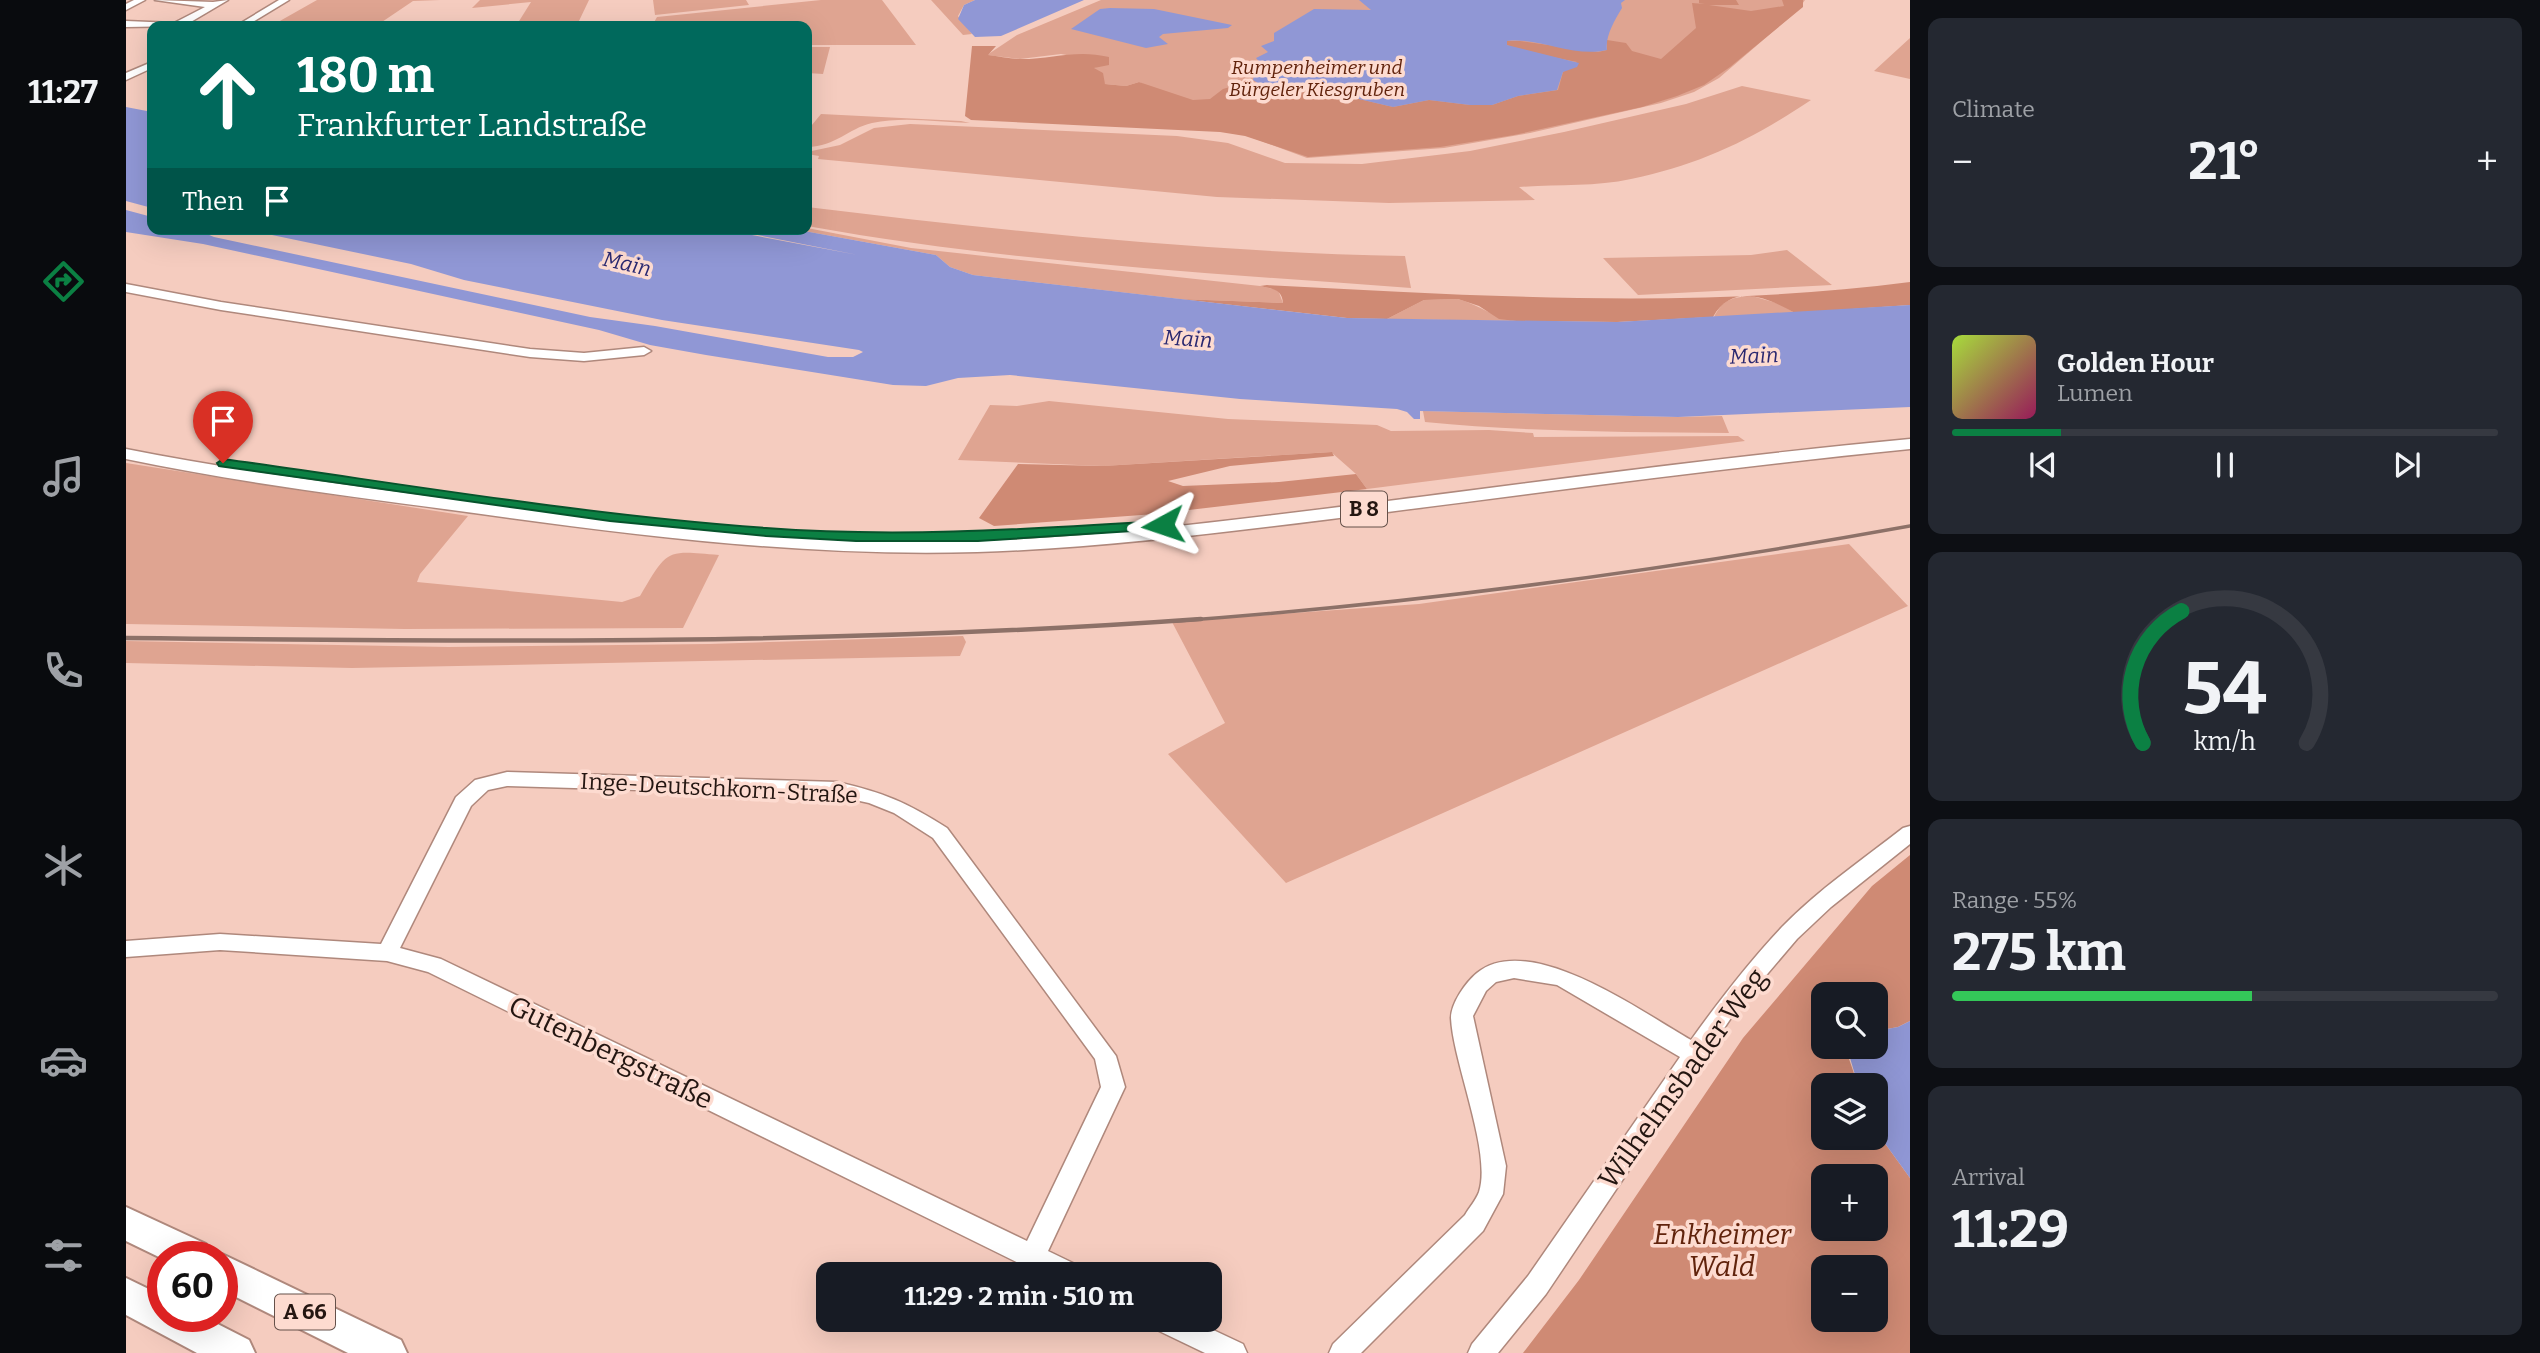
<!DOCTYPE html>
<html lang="en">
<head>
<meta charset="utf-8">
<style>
	:root { --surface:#171b24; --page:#242831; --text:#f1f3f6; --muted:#9ea1a6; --line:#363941; --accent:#0b8043 }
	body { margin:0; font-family:Bitter,serif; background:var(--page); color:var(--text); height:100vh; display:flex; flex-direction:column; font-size:26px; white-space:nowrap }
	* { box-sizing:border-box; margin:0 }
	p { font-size:23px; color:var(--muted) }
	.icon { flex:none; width:38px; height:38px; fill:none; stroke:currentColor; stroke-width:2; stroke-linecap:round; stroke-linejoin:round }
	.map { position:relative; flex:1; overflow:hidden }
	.side { display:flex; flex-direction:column; gap:18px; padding:18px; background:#0d0f14; width:630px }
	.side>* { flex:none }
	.top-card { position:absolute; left:21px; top:21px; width:665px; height:214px; border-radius:14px; box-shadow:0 7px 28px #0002; background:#00695c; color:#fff; overflow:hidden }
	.buttons { position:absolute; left:1685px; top:982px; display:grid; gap:14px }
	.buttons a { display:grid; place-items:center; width:77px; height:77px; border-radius:14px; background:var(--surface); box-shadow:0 7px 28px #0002; font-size:35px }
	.speed { position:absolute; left:21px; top:1241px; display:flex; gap:14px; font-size:35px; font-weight:700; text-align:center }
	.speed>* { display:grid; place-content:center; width:91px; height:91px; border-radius:50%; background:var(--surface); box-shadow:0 7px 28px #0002; line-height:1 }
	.speed .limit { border:10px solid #d22; background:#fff; color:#111 }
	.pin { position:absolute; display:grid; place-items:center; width:60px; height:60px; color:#fff; margin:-72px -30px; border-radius:50% 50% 50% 0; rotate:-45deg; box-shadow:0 0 7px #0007 }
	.pin .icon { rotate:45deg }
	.me { position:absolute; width:77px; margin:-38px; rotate:265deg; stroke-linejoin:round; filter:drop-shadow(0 0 5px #0008) }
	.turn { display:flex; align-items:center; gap:24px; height:147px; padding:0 35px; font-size:32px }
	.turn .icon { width:91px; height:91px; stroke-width:2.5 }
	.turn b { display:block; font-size:49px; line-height:60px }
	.then { display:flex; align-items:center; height:66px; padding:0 35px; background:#0003; gap:14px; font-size:26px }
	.big { font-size:52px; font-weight:700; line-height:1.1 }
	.side .tile { flex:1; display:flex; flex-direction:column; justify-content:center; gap:10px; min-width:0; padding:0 24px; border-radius:14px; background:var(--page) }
	.side .dial { align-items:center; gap:0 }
	.dial svg { height:182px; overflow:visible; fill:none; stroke:var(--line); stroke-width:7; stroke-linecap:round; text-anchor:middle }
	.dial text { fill:var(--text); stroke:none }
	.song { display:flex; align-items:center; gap:21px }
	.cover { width:84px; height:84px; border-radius:10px; background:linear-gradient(135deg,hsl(80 70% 55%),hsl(330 70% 35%)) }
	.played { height:7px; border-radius:4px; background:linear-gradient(90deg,var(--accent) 20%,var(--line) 20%) }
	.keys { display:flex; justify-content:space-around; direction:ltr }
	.heat { display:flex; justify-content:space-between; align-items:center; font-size:38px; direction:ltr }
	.charge { height:10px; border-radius:5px; background:linear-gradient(90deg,#34c759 55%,var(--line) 0) }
	.trip { position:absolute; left:690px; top:1262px; width:406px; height:70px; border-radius:14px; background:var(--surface); box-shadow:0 7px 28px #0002; font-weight:700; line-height:70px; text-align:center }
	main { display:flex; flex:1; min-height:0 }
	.tabs { display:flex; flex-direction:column; width:126px; justify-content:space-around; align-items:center; background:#090b0e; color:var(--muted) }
	.tabs .icon { width:49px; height:49px }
	.tabs .on { color:var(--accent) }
	.tabs b { font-size:32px; color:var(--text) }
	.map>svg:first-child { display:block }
	.green { fill:#dfa491 }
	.forest { fill:#cf8a74; fill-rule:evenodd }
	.water { fill:#9097d5 }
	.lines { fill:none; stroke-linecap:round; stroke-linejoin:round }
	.minor-casing { stroke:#af887c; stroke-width:3 }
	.major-casing { stroke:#af887c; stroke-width:3 }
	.highway-casing { stroke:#af887c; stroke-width:4 }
	.minor { fill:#fff; fill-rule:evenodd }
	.major { fill:#fff; fill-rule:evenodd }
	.highway { fill:#fff; fill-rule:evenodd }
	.rail-far1 { stroke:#8d7168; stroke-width:3.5 }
	.rail { stroke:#8d7168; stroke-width:4.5 }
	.route { fill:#0b8043; stroke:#07532c; stroke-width:2 }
	.labels { text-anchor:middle; stroke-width:7; stroke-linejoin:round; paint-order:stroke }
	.far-park-label { font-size:19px; font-style:italic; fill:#61230c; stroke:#fddbd0 }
	.far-water-label { font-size:21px; font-style:italic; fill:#2a2870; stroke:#fddbd0 }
	.shield { fill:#fddbd0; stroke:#65514a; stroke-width:2 }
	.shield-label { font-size:21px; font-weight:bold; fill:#241611 }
	.street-label { font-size:23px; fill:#241611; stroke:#fddbd0 }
	.near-street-label { font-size:28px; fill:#241611; stroke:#fddbd0 }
	.near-park-label { font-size:28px; font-style:italic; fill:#61230c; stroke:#fddbd0 }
</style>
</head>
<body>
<main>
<nav class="tabs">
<b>11:27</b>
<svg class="icon on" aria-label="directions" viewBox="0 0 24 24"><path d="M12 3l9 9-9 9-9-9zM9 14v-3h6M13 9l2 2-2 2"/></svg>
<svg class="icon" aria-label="music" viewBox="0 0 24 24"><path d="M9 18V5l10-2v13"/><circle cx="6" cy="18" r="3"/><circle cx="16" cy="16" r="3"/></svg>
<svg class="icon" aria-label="phone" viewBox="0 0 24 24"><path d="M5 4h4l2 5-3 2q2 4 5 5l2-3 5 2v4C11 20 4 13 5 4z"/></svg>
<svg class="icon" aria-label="climate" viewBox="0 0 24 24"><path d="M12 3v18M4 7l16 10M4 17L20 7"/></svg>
<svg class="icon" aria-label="car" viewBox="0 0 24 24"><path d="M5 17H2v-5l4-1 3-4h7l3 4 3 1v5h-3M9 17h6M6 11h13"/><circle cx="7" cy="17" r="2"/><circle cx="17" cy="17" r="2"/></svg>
<svg class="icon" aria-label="filters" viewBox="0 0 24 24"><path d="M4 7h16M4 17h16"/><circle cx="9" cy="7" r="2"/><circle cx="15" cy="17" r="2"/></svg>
</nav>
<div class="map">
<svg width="1784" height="1353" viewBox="0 0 1784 1353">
	<rect width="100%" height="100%" fill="#f5ccbf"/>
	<!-- green -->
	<path class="green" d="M191 0H314L287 1 250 26H145Z
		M354 0H463L452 23 390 26 405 2 346 8Z
		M527 0H620L623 5 529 15Z
		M695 0H756L790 45H681V26H526L531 17Z
		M805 0H849L838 5 832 16 846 34 837 35Z
		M975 0H1679L1671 11 1593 78 1568 92 1535 103 1404 133 1318 148 1181 158 1116 134 1013 82 1000 86 979 84 967 68 983 63 935 54 894 59 861 55 891 35Z
		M1784 38V79L1748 71Z
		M681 47H704L697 74 681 73Z
		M1616 86 1685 100C1627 139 1574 165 1505 179 1469 187 1430 184 1393 187L1409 200 1263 203 1091 197 692 159 693 156 681 154V152L714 145 748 128 784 124 1051 136 1102 143 1159 163 1236 164 1344 151 1438 132 1560 104Z
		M695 114 835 121 844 123C812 122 778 116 746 123 721 129 711 146 681 147V131Z
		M681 207C879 231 1079 252 1279 256L1285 288C1083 273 880 262 681 226Z
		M681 228 785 248 1134 286 1152 290 1157 303 1054 299 847 275 824 267 810 255 667 229Z
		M1661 250 1706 285 1512 295 1477 258 1625 255Z
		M1626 296 1654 304 1669 313 1588 317C1597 299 1607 297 1626 296Z
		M1332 299C1353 305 1369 318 1390 321L1261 319 1298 300Z
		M923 401 1102 419 1251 425 1265 431 1363 430 1407 433 1408 437 1612 436 1619 441 1241 489 1230 474 1205 452 977 466 832 460 864 405 891 406Z
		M1297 411 1552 417 1596 416 1603 433C1501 432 1399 432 1299 422Z
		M0 463 342 516 294 574 291 582 496 602 514 596C542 549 539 550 593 555L557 628 279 629 0 624Z
		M1723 544 1782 606 1160 883 1042 754 1099 723 1046 622 1293 604Z
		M837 636 840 642 834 656 226 668 0 663V641L323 647 583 644Z"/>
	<!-- forest -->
	<path class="forest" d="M1573 0H1610L1613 5H1583L1625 11 1658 6 1656 0H1677V7L1604 67 1578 85 1551 96 1516 107 1388 135 1314 147 1182 157 1119 136 1094 132 845 120 839 116 846 46H870L862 55C873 56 884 59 895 59 928 59 950 49 983 57V65L968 68 977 73 979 84 1000 86 1013 82 1067 100 1084 99 1097 89 1114 84 1131 83 1203 92 1267 107 1303 100 1344 105H1366L1392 96 1432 90 1437 72 1451 62 1391 50 1381 45V41H1394L1472 52 1481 50V40L1500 43 1506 51 1535 59 1570 28 1566 3 1579 4 1573 3Z
		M1784 282V305L1669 313C1641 297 1606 283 1587 317L1491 322 1390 321 1373 319 1353 306 1332 299 1298 300 1261 319 1221 318 1054 299 1157 303C1156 289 1147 289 1134 286L1141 285C1356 296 1570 310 1784 282Z
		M1206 452 1208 456 1104 466 1042 481 1057 486 1153 482 1230 474 1241 489 1029 514 868 526 853 518 892 464 977 466Z
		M1784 855V1021L1772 1027 1750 1031V994H1698V1046L1724 1047 1723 1059 1732 1085H1698V1138H1750V1131L1784 1178V1353H1397L1453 1280 1617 1038 1746 886ZM1698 1176H1750V1228H1698ZM1698 1267H1750V1320H1698Z"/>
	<!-- water -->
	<path class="water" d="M849 0H958L875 36 849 37 832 19 838 5Z
		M1233 0H1499L1495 3 1496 8C1488 21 1479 37 1481 50 1447 58 1414 37 1381 41V45L1453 63 1451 67 1437 72 1431 90 1392 96 1366 105H1344L1303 100 1267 107 1203 92 1135 85 1127 80 1129 70 1136 65 1130 58 1142 52 1135 46 1148 41V33L1188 9 1245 10Z
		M984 8 1028 9 1106 25 1102 28 1037 34 1033 37 1042 44 1020 48 945 29 974 9Z
		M0 107 26 112V208L0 201Z
		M0 210 26 217V229H69L88 237 464 317 529 326 702 357H727L737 352 733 350 536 320 338 280 285 264 117 229H594L732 255 601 229H667L810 255 824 267 847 275 1221 318 1491 322 1784 305V407L1552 417 1294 411V419H1288L1281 412 1271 409 1114 399 884 375 832 378 800 386 767 385 580 355 524 345 473 330 77 244 0 232Z
		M1784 1021V1178L1750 1131V1085H1732L1722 1051 1724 1047 1750 1046V1031L1772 1027Z"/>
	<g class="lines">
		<defs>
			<path id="minor" d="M8 0H19L0 10V4Z
				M29 0 87 2 102 0 58 26 0 27V21L48 23 79 7Z
				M153 0H163L120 26H110Z
				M26 62V68L0 80V73Z
				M0 284 95 302 404 349 458 353 518 347 525 351 518 355 458 361 404 357 95 310 0 292Z
				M381 772 711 782C759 793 780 802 821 828L990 1056 999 1087 922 1251 951 1265 955 1274H915L302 972 261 961 94 950 0 957V941L94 934 255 944 330 797 349 780ZM381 786 711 796 743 803 768 813 807 838 969 1059 975 1087 901 1241 315 959 274 948 345 806 362 790Z
				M1784 826V844L1705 907 1671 939 1609 1012 1420 1294 1372 1353H1342L1346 1344 1402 1276 1554 1057 1431 985 1388 978 1370 982 1360 991 1347 1016 1380 1166 1377 1194 1357 1231 1235 1353H1203L1207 1344 1339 1215C1343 1208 1350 1200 1353 1192 1366 1152 1327 1063 1325 1018 1325 1003 1340 982 1351 973 1404 930 1517 1013 1565 1040 1593 1001 1623 962 1656 927 1692 890 1736 860 1777 828Z
				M1025 1320H1066L1117 1344 1121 1353H1079L1029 1329Z"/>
			<path id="major" d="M1784 439V449C1604 467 1425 491 1246 514 1115 530 984 548 851 552 682 557 515 536 348 513 231 497 115 483 0 459V449C115 472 231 486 348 502 515 525 682 545 851 541 984 537 1115 519 1246 503 1425 480 1604 456 1784 439Z"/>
			<path id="highway" d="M0 1207 80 1244 85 1256H37V1259L0 1241Z
				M96 1254 275 1340 281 1353H222L96 1290V1256H89Z
				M0 1278 37 1296V1316H76L123 1340 129 1353H71L0 1315Z"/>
		</defs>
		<!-- minor casing -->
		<use href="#minor" class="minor-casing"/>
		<!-- major casing -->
		<use href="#major" class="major-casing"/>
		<!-- highway casing -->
		<use href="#highway" class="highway-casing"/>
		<!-- minor -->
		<use href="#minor" class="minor"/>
		<!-- major -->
		<use href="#major" class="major"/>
		<!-- highway -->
		<use href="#highway" class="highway"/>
		<!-- rail-far1 -->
		<path class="rail-far1" d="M1051 621C1297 603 1541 570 1784 526"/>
		<!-- rail -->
		<path class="rail" d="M0 638C359 642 717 645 1075 619"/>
	</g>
	<!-- route -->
	<path class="route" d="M97 459C278 484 458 515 640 528 772 538 904 529 1037 521L1044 525 1037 529 852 541H730L640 536 484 521 93 466 91 463Z"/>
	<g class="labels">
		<!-- far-park labels -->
		<g class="far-park-label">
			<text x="1191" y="74">Rumpenheimer und<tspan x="1191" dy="22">Bürgeler Kiesgruben</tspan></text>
		</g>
		<!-- far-water labels -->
		<g class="far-water-label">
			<text transform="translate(501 264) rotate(13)" y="7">Main</text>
			<text transform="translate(1062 339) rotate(4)" y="7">Main</text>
			<text transform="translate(1628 356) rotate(-2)" y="7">Main</text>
		</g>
		<!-- shield labels -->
		<g class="shield">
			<rect x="1215" y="491.5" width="46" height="35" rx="5"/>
			<rect x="149" y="1294.5" width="60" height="35" rx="5"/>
		</g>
		<g class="shield-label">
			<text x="1238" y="516">B 8</text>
			<text x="179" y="1319">A 66</text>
		</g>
		<!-- street labels -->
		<g class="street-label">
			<text transform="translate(593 788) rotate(3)" y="8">Inge-Deutschkorn-Straße</text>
		</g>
		<!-- near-street labels -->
		<g class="near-street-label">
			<text transform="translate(485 1052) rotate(26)" y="10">Gutenbergstraße</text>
			<text transform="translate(1556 1078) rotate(-54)" y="10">Wilhelmsbader Weg</text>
		</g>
		<!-- near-park labels -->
		<g class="near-park-label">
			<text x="1596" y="1244">Enkheimer<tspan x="1596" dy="32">Wald</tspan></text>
		</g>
	</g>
</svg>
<div class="buttons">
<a><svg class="icon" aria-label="search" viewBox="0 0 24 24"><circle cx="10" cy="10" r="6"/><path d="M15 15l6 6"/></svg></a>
<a><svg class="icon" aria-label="layers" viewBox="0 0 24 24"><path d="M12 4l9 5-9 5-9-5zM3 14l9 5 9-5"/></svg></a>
<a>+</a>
<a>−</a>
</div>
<div class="speed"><div class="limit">60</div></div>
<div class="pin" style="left:97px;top:463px;background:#d93025"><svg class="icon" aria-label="arrive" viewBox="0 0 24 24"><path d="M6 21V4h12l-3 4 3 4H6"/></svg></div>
<svg class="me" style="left:1037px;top:525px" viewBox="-20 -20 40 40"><path d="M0-17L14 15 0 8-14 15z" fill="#0b8043" stroke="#fff" stroke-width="4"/></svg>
<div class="trip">11:29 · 2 min · 510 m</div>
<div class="top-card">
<div class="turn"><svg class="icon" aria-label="ahead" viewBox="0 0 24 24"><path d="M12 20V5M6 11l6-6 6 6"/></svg><div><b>180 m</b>Frankfurter Landstraße</div></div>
<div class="then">Then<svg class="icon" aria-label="arrive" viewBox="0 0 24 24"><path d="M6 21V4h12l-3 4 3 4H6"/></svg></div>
</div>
</div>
<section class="side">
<div class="tile"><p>Climate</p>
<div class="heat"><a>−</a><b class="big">21°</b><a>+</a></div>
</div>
<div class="tile">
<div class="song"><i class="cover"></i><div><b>Golden Hour</b><p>Lumen</p></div></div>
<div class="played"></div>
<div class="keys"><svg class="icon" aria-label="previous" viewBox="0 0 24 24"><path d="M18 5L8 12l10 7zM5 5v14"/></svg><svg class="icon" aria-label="pause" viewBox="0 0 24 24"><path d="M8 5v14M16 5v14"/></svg><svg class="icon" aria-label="next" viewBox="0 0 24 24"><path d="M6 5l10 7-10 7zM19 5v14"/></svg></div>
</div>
<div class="tile dial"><svg viewBox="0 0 100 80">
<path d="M14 69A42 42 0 1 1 86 69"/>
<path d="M14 69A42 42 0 0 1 31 11" stroke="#0b8043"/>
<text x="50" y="56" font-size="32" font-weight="700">54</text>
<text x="50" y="72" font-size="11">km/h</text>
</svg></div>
<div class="tile"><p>Range · 55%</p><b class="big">275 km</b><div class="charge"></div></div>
<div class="tile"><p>Arrival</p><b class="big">11:29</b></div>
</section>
</main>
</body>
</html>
